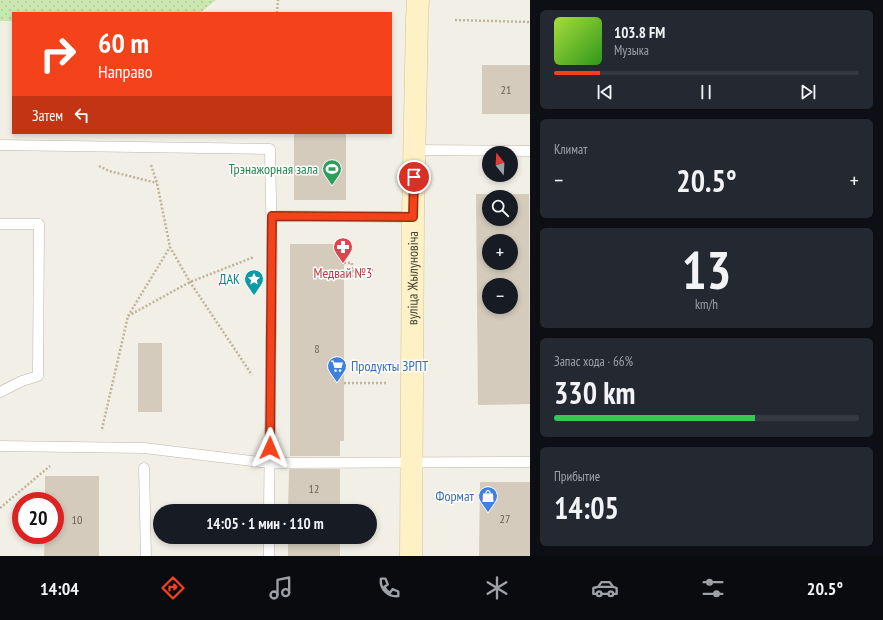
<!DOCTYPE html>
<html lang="ru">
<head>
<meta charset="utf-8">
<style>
	:root { --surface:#171b24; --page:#242831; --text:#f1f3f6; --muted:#9ea1a6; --line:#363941; --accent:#f4421b }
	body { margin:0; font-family:"PT Sans Narrow",sans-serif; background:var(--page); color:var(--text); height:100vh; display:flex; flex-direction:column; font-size:15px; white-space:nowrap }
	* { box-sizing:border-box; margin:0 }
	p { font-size:13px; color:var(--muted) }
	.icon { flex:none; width:22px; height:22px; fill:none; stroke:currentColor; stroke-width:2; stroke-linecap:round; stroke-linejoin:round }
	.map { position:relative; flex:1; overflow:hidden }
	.details { display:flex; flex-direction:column; gap:10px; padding:10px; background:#0d0f14; width:353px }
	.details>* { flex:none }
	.banner { position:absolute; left:12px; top:12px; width:380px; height:122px; border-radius:0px; box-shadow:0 2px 6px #0003; background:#f4421b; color:#fff; overflow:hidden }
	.needle { width:26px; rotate:342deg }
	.controls { position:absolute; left:482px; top:146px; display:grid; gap:8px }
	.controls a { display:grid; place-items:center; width:36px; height:36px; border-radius:50%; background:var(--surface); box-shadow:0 2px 6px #0003; font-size:20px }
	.speed { position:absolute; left:12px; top:492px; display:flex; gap:8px; font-size:20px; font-weight:700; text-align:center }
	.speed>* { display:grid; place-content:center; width:52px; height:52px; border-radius:50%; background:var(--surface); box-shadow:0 2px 6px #0003; line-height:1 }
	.speed .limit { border:6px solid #d22; background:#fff; color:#111 }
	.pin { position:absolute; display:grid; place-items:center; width:34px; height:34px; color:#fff; margin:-17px; border:2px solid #fff; border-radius:50%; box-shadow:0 1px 4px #0007 }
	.me { position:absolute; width:44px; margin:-22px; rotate:1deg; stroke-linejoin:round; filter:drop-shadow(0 0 3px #0008) }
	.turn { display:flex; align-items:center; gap:14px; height:84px; padding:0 20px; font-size:18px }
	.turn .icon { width:52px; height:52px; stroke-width:2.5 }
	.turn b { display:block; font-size:28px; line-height:34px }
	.then { display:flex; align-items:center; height:38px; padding:0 20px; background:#0003; gap:8px; font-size:15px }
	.big { font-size:30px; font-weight:700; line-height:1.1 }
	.details .tile { flex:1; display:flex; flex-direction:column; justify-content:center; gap:6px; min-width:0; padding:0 14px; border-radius:6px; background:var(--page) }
	.details .dial { align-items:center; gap:0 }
	.dial b { font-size:52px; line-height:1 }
	.song { display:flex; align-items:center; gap:12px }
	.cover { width:48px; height:48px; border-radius:6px; background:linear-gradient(135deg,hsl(80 70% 55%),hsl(110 70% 35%)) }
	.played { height:4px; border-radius:2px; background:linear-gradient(90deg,var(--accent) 15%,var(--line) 15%) }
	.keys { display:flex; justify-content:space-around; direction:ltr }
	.heat { display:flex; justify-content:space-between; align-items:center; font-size:22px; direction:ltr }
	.charge { height:6px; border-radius:3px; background:linear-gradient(90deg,#34c759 66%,var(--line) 0) }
	.trip { position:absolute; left:153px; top:504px; width:224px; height:40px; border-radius:20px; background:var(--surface); box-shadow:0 2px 6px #0003; font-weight:700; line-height:40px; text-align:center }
	.tabs { display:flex; height:64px; justify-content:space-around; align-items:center; background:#090b0e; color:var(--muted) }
	.tabs .icon { width:28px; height:28px }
	.tabs .current { color:var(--accent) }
	.tabs b { font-size:18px; color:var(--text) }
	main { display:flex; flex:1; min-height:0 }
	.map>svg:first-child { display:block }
	.grass { fill:url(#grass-dots) }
	.building { fill:#d4cbbc; fill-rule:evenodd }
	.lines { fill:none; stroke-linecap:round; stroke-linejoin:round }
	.lane-casing { stroke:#beb7a9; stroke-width:11 }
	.secondary-casing { stroke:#d1c397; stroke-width:23 }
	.path { stroke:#bfb39a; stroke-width:2.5; stroke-dasharray:2 2; stroke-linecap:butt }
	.lane { stroke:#fff; stroke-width:10 }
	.secondary { stroke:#fdf1c5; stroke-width:22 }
	.route-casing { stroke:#9f2b12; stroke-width:10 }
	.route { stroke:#f4421b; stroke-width:7 }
	.labels { text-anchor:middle; stroke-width:3; stroke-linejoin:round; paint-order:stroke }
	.number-label { font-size:12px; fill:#696257 }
	.leisure-label { font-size:14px; fill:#27864d; stroke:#fff; text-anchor:end }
	.health-label { font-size:14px; fill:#be3a42; stroke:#fff }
	.street-label { font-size:14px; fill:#453f35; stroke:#fff }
	.culture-label { font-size:14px; fill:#0d838f; stroke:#fff; text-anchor:end }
	.shop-label { font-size:14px; fill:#366cbe; stroke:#fff; text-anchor:start }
</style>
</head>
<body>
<main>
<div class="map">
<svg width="530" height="556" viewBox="0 0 530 556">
	<defs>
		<pattern id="grass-dots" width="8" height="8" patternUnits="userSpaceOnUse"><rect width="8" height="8" fill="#cce6af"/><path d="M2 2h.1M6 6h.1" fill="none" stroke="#b1c697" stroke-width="1.8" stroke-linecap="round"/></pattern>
	</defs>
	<rect width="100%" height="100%" fill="#f2efe6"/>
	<!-- grass -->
	<path class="grass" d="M0 0H216L200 13H13V21H0Z"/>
	<!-- building -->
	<path class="building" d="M482 65H530V114H482Z
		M294 133H346V200H294Z
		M476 194H529L530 404 478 405ZM489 197H511V219H489ZM489 241H511V263H489ZM489 285H511V307H489Z
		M290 244H344V441H340V456H290Z
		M138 343H162V412H138Z
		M290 469H340V511H288L289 471Z
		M45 476H99V556H44L45 535H55V501H45Z
		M480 482H530V556H479Z
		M288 537H340V556H288Z"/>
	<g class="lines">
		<defs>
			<path id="lane" d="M0 145 270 149 272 250 269 511
				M415 150 530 151
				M272 216 413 217
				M0 224H39L38 376 22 381 0 392
				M0 446 144 448 269 463 530 462
				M144 468 146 556
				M269 556V537"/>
			<g id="secondary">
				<path id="s1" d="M411 556 413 217 417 20 418 0"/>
			</g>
		</defs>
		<!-- lane casing -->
		<use href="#lane" class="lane-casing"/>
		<!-- secondary casing -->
		<use href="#secondary" class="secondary-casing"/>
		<!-- path -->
		<path class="path" d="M277 13 278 0
			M455 20 530 22
			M151 165 157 183 170 247 190 282 252 375
			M99 166 109 171 157 183
			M344 263H352V277H344
			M352 271 373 270
			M128 316 170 247
			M344 383H388
			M102 429 128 316 190 282 254 257
			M0 508 50 466"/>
		<!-- lane -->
		<use href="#lane" class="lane"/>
		<!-- secondary -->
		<use href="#secondary" class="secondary"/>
	</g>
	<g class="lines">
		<defs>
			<path id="route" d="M270 448 272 216 413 217 414 177"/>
		</defs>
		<!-- route casing -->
		<use href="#route" class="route-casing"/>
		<!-- route -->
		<use href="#route" class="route"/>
	</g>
	<!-- icons -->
	<defs>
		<symbol id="stadium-pin" viewBox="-11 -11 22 30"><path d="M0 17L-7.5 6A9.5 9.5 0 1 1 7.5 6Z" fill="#2e9e5b" stroke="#fff"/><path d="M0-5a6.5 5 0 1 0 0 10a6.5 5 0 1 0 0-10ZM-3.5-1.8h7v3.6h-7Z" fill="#fff"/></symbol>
		<symbol id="pharmacy-pin" viewBox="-11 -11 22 30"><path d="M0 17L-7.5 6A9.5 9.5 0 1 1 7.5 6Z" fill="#e0444e" stroke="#fff"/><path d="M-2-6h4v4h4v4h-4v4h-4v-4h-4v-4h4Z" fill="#fff"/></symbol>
		<symbol id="sight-pin" viewBox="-11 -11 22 30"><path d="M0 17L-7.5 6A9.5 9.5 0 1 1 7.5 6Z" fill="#0f9aa8" stroke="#fff"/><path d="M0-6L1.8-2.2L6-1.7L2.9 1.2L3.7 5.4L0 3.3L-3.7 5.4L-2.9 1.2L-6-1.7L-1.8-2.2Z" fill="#fff"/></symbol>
		<symbol id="supermarket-pin" viewBox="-11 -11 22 30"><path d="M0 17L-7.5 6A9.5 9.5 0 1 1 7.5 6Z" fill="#3f7fe0" stroke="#fff"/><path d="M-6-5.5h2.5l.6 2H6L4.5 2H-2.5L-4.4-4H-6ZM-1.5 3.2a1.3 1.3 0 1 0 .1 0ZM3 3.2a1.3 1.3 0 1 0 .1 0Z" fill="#fff"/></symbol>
		<symbol id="shop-pin" viewBox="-11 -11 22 30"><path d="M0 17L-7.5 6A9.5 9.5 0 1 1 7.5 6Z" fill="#3f7fe0" stroke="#fff"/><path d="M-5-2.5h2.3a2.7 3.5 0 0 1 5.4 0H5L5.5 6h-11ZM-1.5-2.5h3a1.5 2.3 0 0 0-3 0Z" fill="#fff"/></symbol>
	</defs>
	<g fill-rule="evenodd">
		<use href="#stadium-pin" x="321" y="158" width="22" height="30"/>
		<use href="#pharmacy-pin" x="332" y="236" width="22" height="30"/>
		<use href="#sight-pin" x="243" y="268" width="22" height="30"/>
		<use href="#supermarket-pin" x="326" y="355" width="22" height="30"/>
		<use href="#shop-pin" x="477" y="485" width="22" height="30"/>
	</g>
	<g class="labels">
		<!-- number labels -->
		<g class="number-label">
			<text x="506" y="94">21</text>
			<text x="317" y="353">8</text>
			<text x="314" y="493">12</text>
			<text x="505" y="523">27</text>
			<text x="77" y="524">10</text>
		</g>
		<!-- leisure labels -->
		<g class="leisure-label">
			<text x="318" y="174">Трэнажорная зала</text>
		</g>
		<!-- health labels -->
		<g class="health-label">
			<text x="343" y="278">Медвай №3</text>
		</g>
		<!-- street labels -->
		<g class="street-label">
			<text dy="5" stroke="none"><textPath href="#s1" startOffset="278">вуліца Жылуновіча</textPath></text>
		</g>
		<!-- culture labels -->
		<g class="culture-label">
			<text x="240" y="284">ДАК</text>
		</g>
		<!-- shop labels -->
		<g class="shop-label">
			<text x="351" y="371">Продукты ЗРПТ</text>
			<text x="474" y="501" text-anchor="end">Формат</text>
		</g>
	</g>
</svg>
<div class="controls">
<a><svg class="needle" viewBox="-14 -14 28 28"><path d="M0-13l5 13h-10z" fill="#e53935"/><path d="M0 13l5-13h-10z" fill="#9ea1a6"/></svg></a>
<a><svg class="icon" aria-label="search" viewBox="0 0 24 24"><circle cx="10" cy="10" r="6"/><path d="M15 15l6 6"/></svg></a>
<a>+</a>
<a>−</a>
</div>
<div class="speed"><div class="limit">20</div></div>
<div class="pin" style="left:414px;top:177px;background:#d93025"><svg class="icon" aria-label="arrive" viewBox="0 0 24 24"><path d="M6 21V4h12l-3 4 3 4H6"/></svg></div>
<svg class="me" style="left:270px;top:448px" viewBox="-20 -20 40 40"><path d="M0-17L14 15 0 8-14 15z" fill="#f4421b" stroke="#fff" stroke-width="4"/></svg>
<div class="trip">14:05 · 1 мин · 110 m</div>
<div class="banner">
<div class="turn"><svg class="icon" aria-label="right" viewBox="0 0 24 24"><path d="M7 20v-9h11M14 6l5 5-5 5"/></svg><div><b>60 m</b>Направо</div></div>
<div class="then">Затем<svg class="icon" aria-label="left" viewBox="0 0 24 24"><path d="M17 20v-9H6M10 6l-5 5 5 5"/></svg></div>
</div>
</div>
<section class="details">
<div class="tile">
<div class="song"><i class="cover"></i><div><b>103.8 FM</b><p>Музыка</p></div></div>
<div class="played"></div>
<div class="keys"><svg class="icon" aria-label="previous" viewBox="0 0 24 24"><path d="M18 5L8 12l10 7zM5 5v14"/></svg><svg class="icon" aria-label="pause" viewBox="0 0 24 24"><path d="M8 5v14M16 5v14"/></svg><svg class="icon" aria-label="next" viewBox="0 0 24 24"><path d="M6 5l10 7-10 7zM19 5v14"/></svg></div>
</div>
<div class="tile"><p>Климат</p>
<div class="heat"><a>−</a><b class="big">20.5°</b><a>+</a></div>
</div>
<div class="tile dial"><b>13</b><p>km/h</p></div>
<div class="tile"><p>Запас хода · 66%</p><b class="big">330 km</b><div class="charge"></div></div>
<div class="tile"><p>Прибытие</p><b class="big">14:05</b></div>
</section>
</main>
<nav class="tabs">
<b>14:04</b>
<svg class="icon current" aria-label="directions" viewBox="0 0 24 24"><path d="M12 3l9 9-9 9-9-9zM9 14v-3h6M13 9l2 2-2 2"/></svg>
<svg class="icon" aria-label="music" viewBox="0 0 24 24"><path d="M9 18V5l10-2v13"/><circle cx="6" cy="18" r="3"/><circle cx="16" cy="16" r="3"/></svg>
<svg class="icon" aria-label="phone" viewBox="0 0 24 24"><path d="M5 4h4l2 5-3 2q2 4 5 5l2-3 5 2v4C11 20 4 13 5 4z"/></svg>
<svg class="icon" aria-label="climate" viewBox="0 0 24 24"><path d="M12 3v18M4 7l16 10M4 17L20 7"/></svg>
<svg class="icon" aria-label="car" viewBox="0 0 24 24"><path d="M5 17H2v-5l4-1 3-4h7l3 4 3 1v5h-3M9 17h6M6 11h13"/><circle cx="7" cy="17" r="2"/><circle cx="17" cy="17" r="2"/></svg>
<svg class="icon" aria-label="filters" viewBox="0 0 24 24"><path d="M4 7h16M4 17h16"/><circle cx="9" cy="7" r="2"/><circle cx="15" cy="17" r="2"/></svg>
<b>20.5°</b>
</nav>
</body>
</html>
